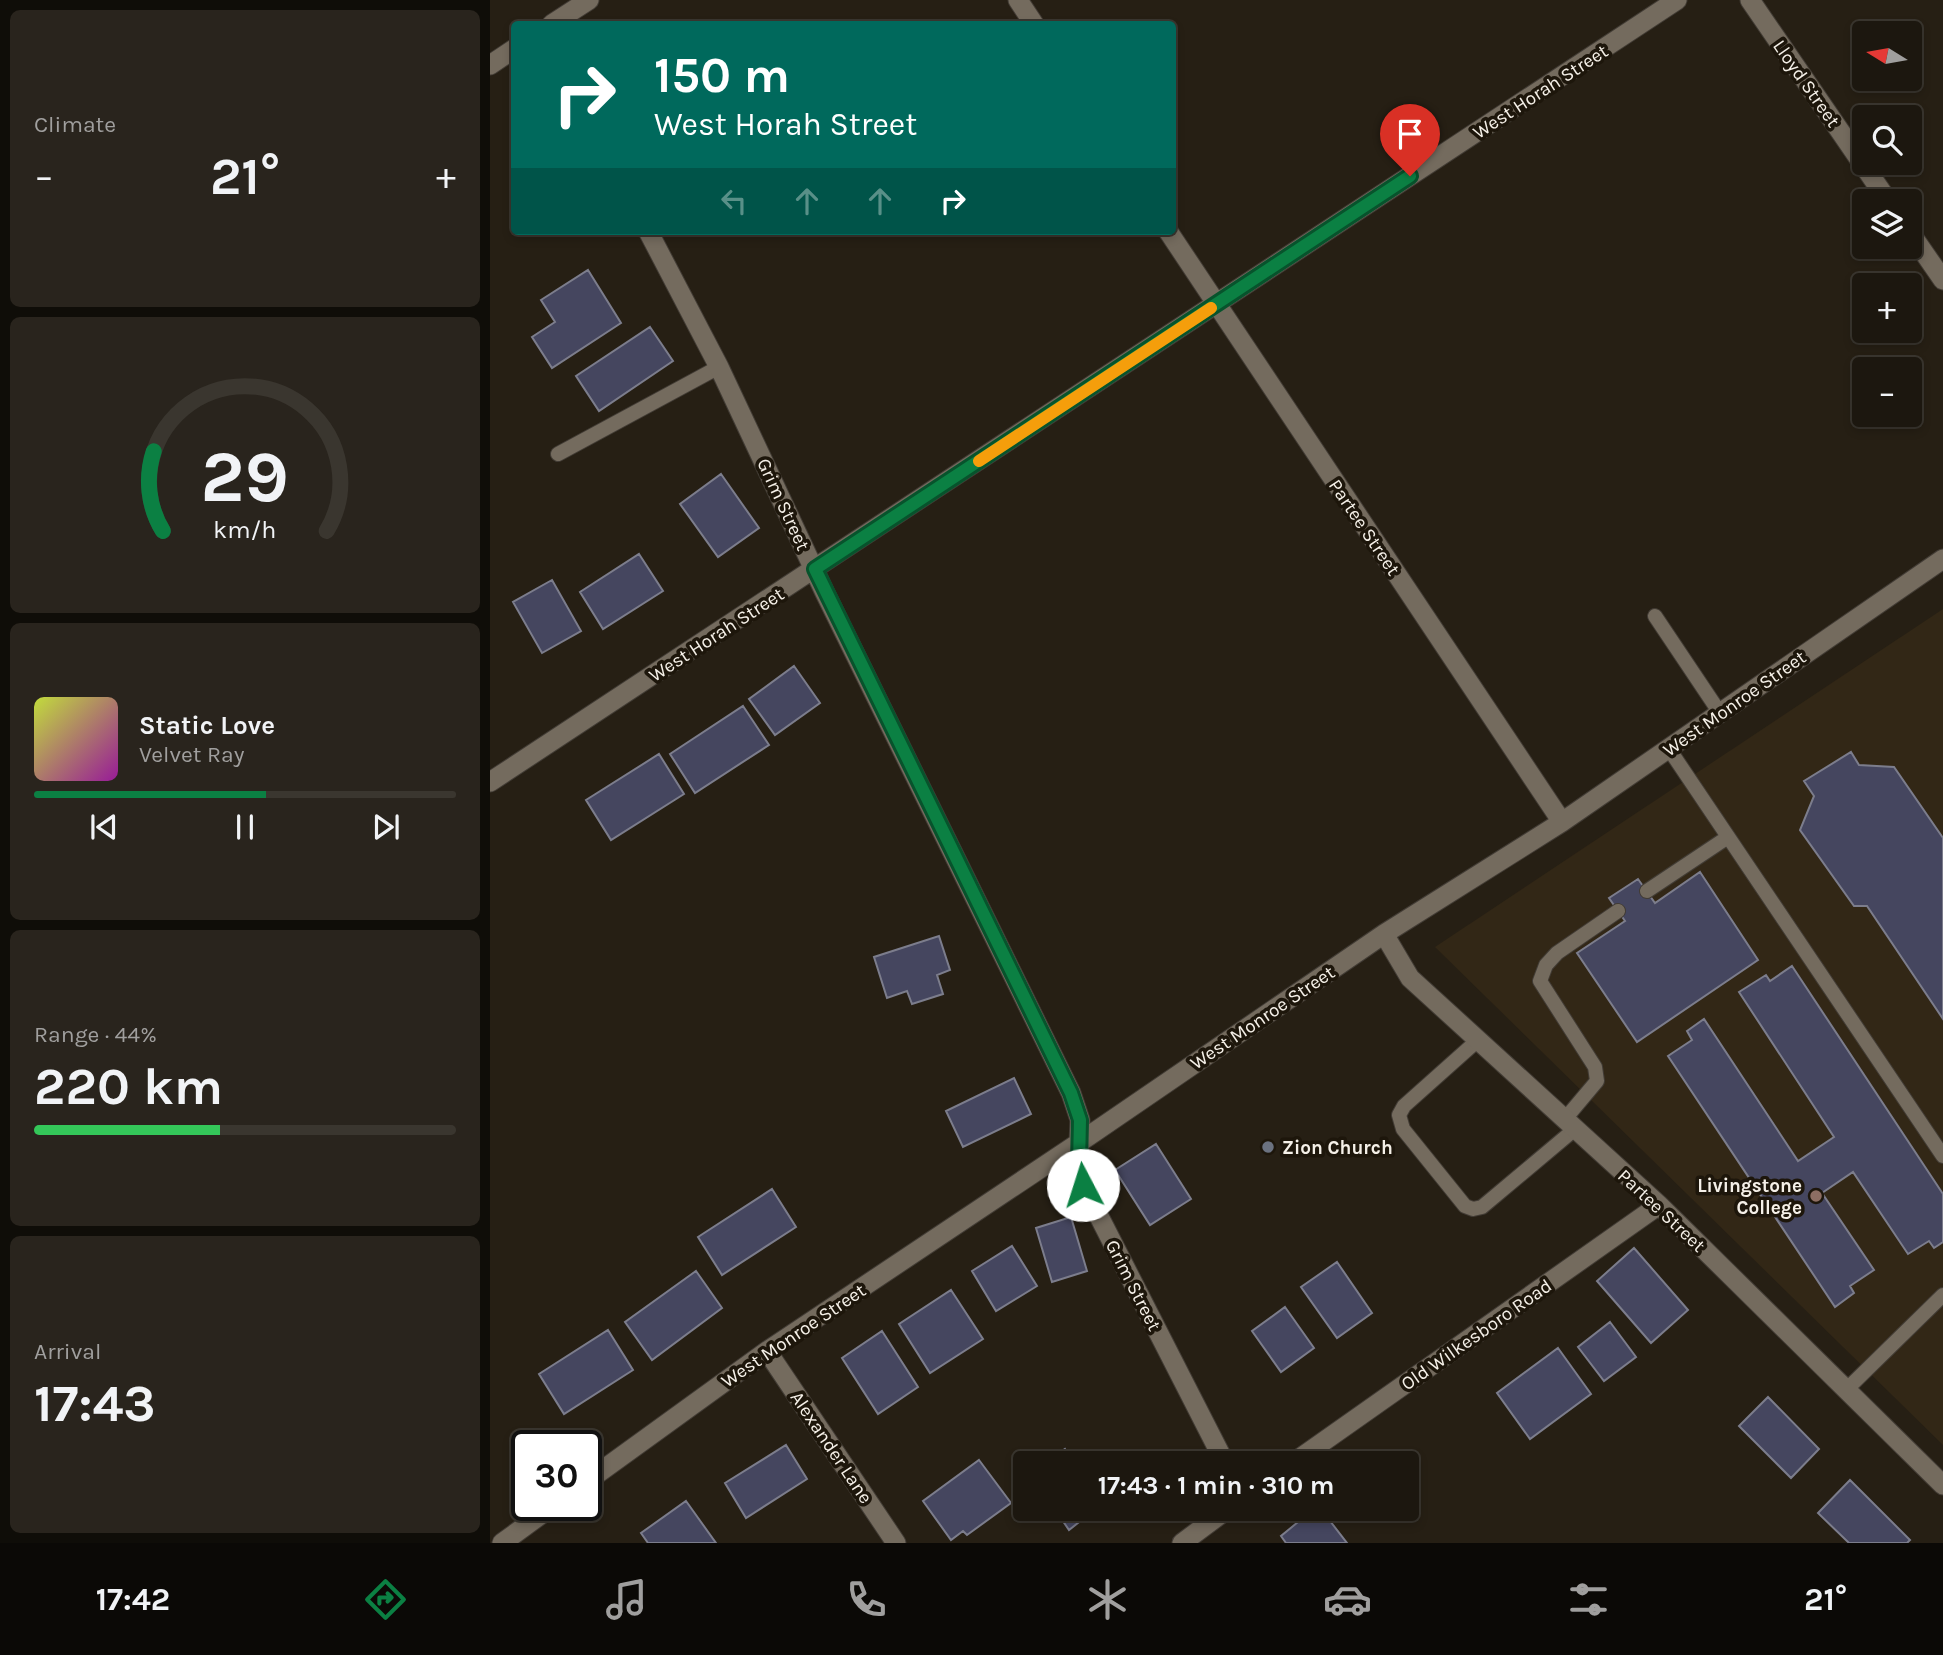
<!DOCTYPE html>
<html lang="en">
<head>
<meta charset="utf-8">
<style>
	:root { --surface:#1c170f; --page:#29241d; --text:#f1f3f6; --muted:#a09f9e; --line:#3a362f; --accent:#0b8043 }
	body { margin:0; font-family:Karla,sans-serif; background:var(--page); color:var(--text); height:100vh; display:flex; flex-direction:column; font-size:26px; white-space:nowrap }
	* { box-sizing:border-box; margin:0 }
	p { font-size:23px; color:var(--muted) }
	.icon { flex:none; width:38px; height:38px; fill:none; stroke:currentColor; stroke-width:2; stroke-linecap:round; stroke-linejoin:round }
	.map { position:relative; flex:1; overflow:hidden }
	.sheet { display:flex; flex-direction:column; gap:10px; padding:10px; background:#0f0d08; width:490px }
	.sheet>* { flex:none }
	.guide { position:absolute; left:21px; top:21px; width:665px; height:214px; border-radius:7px; box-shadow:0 4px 10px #0003,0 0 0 2px var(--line); background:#00695c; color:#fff; overflow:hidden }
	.needle { width:46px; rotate:281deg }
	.buttons { position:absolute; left:1362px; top:21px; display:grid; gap:14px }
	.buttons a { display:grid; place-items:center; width:70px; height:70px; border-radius:7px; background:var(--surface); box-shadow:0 4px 10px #0003,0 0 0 2px var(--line); font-size:35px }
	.speed { position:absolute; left:21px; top:1430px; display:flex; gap:14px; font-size:35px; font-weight:700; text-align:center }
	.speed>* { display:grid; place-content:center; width:91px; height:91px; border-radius:50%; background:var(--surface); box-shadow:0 4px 10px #0003,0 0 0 2px var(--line); line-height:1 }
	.speed .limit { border:4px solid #111; border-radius:10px; background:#fff; color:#111 }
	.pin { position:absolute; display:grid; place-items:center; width:60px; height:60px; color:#fff; margin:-72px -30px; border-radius:50% 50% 50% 0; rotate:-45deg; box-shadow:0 0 7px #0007 }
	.pin .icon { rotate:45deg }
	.me { position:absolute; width:77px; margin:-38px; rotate:355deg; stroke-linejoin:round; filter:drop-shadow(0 0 5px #0008) }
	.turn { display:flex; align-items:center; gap:24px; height:147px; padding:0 28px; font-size:32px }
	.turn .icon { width:91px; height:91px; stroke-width:2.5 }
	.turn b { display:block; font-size:49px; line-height:60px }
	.lanes { display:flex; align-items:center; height:66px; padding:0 28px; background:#0003; justify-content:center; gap:35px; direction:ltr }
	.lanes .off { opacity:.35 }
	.big { font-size:52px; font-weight:700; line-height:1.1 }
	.sheet .tile { flex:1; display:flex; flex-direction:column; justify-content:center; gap:10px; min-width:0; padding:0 24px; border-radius:10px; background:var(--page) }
	.sheet .dial { align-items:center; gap:0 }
	.dial svg { height:182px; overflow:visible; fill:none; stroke:var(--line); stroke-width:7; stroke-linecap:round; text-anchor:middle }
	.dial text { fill:var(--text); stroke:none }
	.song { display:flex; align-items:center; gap:21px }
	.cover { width:84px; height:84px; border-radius:10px; background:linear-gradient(135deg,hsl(70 70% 55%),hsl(300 70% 35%)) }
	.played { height:7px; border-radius:4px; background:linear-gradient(90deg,var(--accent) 55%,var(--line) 55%) }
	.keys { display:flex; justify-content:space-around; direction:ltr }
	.heat { display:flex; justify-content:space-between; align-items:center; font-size:38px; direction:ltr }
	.charge { height:10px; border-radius:5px; background:linear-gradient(90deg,#34c759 44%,var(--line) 0) }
	.trip { position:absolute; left:523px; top:1451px; width:406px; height:70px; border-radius:7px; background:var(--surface); box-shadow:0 4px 10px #0003,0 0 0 2px var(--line); font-weight:700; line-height:70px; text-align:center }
	.tab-bar { display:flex; height:112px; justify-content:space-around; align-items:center; background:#0b0906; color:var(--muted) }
	.tab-bar .icon { width:49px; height:49px }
	.tab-bar .on { color:var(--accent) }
	.tab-bar b { font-size:32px; color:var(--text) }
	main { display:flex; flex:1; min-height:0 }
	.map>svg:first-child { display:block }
	.built { fill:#322716 }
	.building { fill:#45465f; stroke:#7c7d8c; stroke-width:2 }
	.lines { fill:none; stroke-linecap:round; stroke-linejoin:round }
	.service-casing { stroke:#423c35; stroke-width:16 }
	.minor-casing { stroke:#423c35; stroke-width:21 }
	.service { stroke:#746b5e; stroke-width:14 }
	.minor { stroke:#746b5e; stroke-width:19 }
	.route-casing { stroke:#07532c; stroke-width:18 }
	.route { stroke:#0b8043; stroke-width:12 }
	.slow { stroke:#f59e0b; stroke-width:12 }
	.worship-dot { fill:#6b7280; stroke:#1d160b; stroke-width:2.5 }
	.education-dot { fill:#8d6e63; stroke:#1d160b; stroke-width:2.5 }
	.labels { text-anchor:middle; stroke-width:7; stroke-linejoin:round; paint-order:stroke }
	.street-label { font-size:19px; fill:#f5f0e8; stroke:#1d160b }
	.poi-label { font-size:19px; font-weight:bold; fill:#f5f0e8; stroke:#1d160b; text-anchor:start }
</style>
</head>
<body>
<main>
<section class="sheet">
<div class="tile"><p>Climate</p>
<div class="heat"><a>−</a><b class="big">21°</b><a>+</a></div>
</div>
<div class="tile dial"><svg viewBox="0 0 100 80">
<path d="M14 69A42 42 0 1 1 86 69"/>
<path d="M14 69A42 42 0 0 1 10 34" stroke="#0b8043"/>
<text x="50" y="56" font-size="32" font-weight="700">29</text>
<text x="50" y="72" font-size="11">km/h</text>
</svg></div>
<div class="tile">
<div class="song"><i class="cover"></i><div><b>Static Love</b><p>Velvet Ray</p></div></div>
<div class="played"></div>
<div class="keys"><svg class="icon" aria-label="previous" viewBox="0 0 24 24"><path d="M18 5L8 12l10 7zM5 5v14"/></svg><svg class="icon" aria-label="pause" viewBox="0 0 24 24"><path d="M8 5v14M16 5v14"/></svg><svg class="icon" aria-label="next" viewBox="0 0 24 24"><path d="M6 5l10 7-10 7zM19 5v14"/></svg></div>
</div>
<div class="tile"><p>Range · 44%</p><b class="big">220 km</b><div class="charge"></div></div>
<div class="tile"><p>Arrival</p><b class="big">17:43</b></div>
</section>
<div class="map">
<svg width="1453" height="1543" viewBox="0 0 1453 1543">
	<rect width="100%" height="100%" fill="#261f14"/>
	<!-- built -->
	<path class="built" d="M1453 609V1445L945 947Z"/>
	<!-- building -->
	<path class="building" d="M98 270 131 323 62 368 42 337 65 322 51 300Z
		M160 327 183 361 109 411 86 376Z
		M231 474 269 528 228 557 190 504Z
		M149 554 173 591 113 629 90 592Z
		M62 580 91 631 52 653 23 602Z
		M304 666 330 703 285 735 259 699Z
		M253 706 279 745 205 793 180 754Z
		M1361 752 1369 765 1404 767 1453 838V1019L1377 906H1364L1310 830 1324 796 1314 781Z
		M169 754 194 794 121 840 96 800Z
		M1210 872 1268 960 1147 1042 1087 953 1135 921 1119 898 1148 879 1165 903Z
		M449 936 460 970 447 975 453 994 422 1004 417 991 397 998 384 957Z
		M1302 966 1453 1194V1242L1444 1248 1439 1241 1418 1254 1363 1172 1332 1193 1384 1270 1360 1286 1364 1293 1345 1307 1178 1056 1202 1040 1197 1031 1214 1019 1308 1161 1344 1137 1249 992 1276 975 1280 981Z
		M524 1078 541 1114 473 1147 456 1111Z
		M666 1144 701 1199 660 1225 625 1170Z
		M282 1189 306 1227 232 1275 208 1237Z
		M581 1217 597 1271 562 1282 546 1228Z
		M522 1246 547 1286 506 1311 482 1271Z
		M1144 1248 1198 1310 1161 1343 1107 1281Z
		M847 1262 882 1313 847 1338 811 1287Z
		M206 1271 232 1308 162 1360 135 1322Z
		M461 1290 493 1339 440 1373 409 1324Z
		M795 1307 824 1348 791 1372 762 1331Z
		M1120 1322 1146 1357 1114 1381 1088 1347Z
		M118 1330 143 1370 74 1414 49 1374Z
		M392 1331 428 1387 388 1414 352 1358Z
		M1068 1348 1101 1394 1040 1439 1007 1393Z
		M1278 1397 1329 1449 1301 1478 1249 1426Z
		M296 1445 317 1479 256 1518 235 1483Z
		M575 1449 585 1463H555Z
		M489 1460 521 1503 477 1535 473 1531 461 1540 433 1501Z
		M1360 1480 1420 1540 1417 1543H1359L1328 1513Z
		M196 1501 226 1543H158L151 1533Z
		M564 1508H607L579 1530Z
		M825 1508H830L857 1543H796L791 1536Z"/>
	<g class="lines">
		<defs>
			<path id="service" d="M68 454 229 367
				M1165 616 1230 713
				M1179 749 1453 1156
				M1157 891 1238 837
				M988 1040 914 1106 909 1115 913 1129 975 1206 983 1209 992 1207 1085 1129
				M1075 1119 1107 1081 1105 1067 1050 981 1056 965 1067 953 1128 911
				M1357 1389 1453 1295"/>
			<path id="minor" d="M528 0 544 24
				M1260 0 1398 201
				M62 24 99 0
				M0 65 24 49
				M158 231 229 367 335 593 581 1093 590 1120 588 1164 593 1185 735 1463
				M678 231 1072 822
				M1419 231 1453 280
				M0 782 1187 0
				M894 934 920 978 1169 1205 1453 1485
				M277 1351 406 1543
				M803 1463 1169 1205
				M96 1482 277 1351 590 1142 894 934 1072 822 1453 559
				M12 1543 64 1505
				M692 1543 739 1508"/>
		</defs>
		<!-- service casing -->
		<use href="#service" class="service-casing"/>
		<!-- minor casing -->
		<use href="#minor" class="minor-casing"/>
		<!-- service -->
		<use href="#service" class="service"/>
		<!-- minor -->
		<use href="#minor" class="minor"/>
	</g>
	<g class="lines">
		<defs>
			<path id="route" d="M593 1185 589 1164 590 1120 581 1093 325 569 920 176"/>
		</defs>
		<!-- route casing -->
		<use href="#route" class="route-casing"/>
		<!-- route -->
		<use href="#route" class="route"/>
		<!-- slow -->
		<path class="slow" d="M489 461 721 308"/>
	</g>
	<!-- markers -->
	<circle class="worship-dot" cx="778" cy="1147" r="7"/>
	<circle class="education-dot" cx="1326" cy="1196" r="7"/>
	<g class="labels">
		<!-- street labels -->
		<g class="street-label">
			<text transform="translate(1317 83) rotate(55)" y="7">Lloyd Street</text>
			<text transform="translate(1050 91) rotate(-33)" y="7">West Horah Street</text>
			<text transform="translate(294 504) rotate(65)" y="7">Grim Street</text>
			<text transform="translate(875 527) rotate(56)" y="7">Partee Street</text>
			<text transform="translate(226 634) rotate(-33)" y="7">West Horah Street</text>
			<text transform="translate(1244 703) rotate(-35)" y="7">West Monroe Street</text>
			<text transform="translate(772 1017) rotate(-34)" y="7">West Monroe Street</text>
			<text transform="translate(1172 1210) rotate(43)" y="7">Partee Street</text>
			<text transform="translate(644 1285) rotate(63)" y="7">Grim Street</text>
			<text transform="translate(986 1334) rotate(-35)" y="7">Old Wilkesboro Road</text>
			<text transform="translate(303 1335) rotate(-34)" y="7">West Monroe Street</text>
			<text transform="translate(342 1447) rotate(56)" y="7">Alexander Lane</text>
		</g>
		<!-- poi labels -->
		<g class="poi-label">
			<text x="792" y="1154">Zion Church</text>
			<text x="1312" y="1192" text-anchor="end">Livingstone<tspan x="1312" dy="22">College</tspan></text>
		</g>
	</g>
</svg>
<div class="buttons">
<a><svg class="needle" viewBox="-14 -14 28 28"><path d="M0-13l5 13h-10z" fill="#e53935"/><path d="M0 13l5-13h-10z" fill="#a09f9e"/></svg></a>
<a><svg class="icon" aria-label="search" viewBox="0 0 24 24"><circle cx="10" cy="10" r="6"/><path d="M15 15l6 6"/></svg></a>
<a><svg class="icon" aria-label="layers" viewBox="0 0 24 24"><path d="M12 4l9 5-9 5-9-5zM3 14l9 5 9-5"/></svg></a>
<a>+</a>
<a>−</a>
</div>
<div class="speed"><div class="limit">30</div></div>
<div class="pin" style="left:920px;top:176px;background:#d93025"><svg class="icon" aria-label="arrive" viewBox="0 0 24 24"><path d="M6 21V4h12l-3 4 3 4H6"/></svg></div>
<svg class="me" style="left:593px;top:1185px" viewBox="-20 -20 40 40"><circle r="19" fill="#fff"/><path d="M0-13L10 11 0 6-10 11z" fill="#0b8043"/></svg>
<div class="trip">17:43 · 1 min · 310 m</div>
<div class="guide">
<div class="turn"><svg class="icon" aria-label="right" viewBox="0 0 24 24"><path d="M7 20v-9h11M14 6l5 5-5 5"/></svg><div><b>150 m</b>West Horah Street</div></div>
<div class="lanes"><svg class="icon off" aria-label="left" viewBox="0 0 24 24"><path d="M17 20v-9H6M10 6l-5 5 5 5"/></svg><svg class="icon off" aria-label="ahead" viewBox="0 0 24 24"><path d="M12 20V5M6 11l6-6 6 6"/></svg><svg class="icon off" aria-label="ahead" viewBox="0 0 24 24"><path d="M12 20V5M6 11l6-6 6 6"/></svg><svg class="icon" aria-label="right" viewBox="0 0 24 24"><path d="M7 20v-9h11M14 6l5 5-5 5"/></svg></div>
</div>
</div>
</main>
<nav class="tab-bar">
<b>17:42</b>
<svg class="icon on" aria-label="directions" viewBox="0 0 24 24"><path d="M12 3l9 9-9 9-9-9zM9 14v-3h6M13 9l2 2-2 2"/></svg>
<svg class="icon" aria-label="music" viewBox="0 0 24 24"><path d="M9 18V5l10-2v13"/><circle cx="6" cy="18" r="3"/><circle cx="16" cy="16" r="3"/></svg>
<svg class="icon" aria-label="phone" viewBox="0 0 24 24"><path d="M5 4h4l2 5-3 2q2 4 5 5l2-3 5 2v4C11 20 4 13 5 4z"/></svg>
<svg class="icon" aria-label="climate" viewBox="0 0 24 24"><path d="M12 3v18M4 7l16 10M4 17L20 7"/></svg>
<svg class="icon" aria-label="car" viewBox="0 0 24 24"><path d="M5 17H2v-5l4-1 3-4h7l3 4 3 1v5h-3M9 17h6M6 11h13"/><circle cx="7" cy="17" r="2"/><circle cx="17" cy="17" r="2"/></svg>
<svg class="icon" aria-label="filters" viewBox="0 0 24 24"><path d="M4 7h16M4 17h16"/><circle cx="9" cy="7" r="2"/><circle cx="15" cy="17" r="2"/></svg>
<b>21°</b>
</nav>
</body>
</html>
